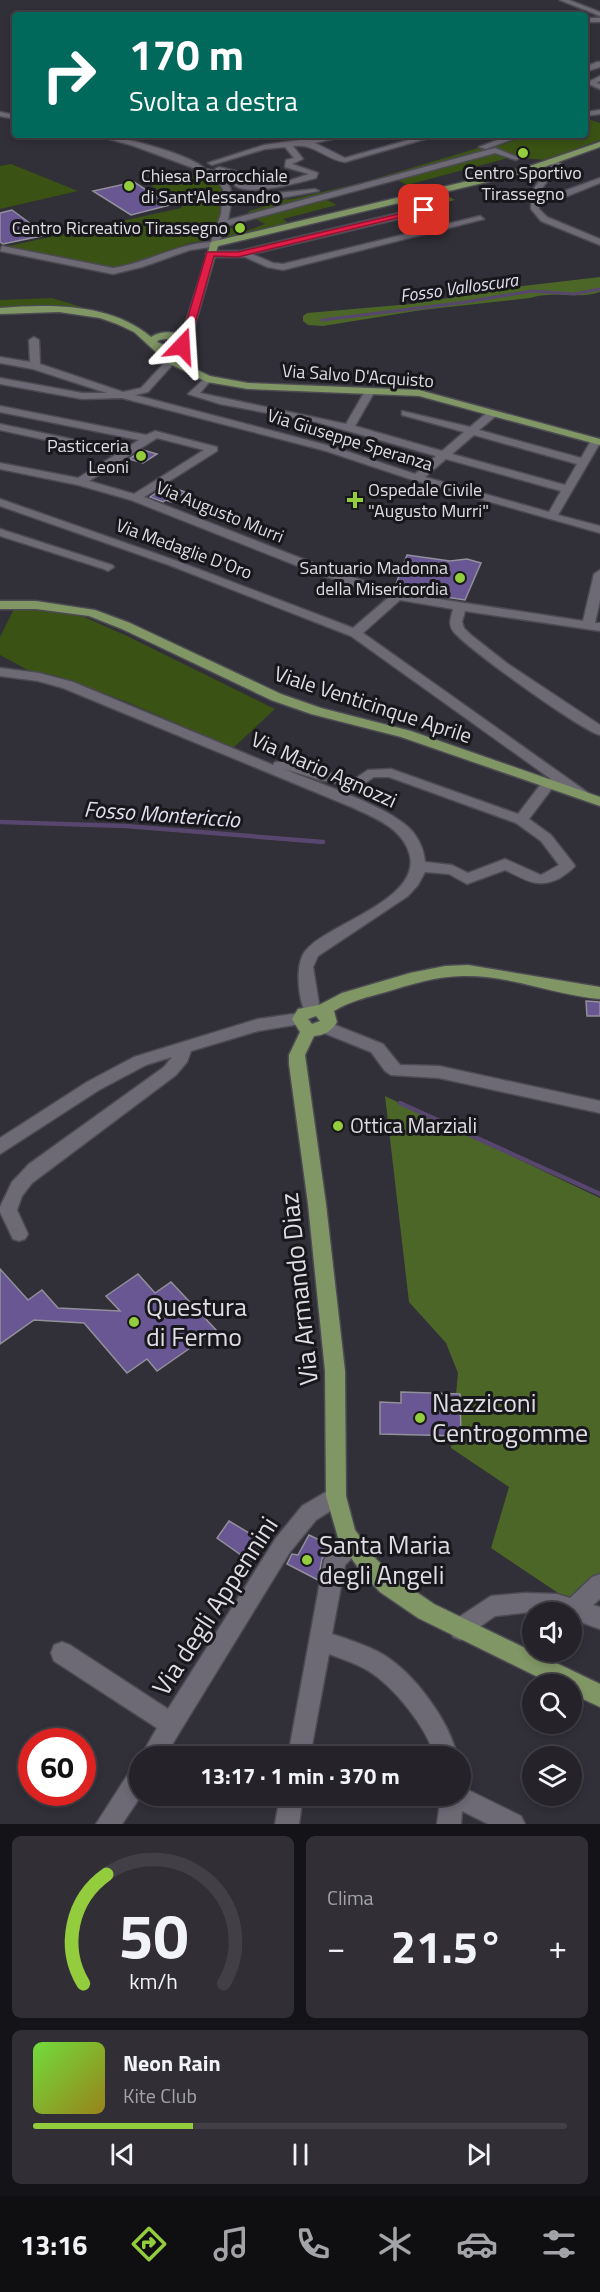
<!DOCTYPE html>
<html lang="it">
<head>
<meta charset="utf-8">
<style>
	:root { --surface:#252329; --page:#312f35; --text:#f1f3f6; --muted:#a3a4a8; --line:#424046; --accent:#93cc3d }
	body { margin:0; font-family:"Titillium Web",sans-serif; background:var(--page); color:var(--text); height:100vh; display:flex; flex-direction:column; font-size:22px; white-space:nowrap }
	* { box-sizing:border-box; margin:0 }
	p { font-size:20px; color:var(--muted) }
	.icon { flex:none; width:33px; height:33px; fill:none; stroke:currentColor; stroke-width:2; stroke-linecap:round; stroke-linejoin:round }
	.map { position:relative; height:1824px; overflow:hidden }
	.sheet { display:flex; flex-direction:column; gap:12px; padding:12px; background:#141317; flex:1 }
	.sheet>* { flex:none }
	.banner { position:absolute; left:12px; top:12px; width:576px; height:126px; border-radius:6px; box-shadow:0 3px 9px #0003,0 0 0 2px var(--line); background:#00695c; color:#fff; overflow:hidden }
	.tools { position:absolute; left:522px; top:1602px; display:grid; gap:12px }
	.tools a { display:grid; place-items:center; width:60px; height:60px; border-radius:50%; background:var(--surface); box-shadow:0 3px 9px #0003,0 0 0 2px var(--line); font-size:30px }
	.speed { position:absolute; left:18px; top:1728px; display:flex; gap:12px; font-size:30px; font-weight:700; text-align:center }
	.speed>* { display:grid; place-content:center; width:78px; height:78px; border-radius:50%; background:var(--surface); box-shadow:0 3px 9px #0003,0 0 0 2px var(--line); line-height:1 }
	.speed .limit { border:9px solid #d22; background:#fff; color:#111 }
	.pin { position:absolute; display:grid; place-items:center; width:51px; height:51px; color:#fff; margin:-26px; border-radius:12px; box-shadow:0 3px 9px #0006 }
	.me { position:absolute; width:66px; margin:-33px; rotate:20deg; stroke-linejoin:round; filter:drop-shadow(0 0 4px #0008) }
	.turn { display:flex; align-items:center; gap:21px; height:126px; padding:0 18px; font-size:27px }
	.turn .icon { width:78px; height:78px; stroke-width:2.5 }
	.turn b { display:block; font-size:42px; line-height:51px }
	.big { font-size:45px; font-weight:700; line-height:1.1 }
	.sheet .widget { flex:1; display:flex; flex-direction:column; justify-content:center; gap:9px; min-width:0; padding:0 21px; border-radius:9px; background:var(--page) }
	.sheet .dial { align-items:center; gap:0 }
	.dial svg { height:156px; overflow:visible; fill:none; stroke:var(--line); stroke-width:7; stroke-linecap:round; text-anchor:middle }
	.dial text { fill:var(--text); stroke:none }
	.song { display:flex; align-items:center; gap:18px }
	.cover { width:72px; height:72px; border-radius:9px; background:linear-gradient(135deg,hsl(100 70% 55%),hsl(50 70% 35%)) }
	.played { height:6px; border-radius:3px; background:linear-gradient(90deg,var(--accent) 30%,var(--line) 30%) }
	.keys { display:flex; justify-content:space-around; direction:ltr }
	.heat { display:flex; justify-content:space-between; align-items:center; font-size:33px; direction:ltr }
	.sheet .tiles { flex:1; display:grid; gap:12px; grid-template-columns:1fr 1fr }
	.widget:last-child { grid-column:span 2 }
	.trip { position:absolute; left:129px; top:1746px; width:342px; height:60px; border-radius:30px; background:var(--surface); box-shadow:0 3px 9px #0003,0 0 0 2px var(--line); font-weight:700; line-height:60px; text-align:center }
	.tab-bar { display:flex; height:96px; justify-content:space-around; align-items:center; background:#0f0e10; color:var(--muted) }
	.tab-bar .icon { width:42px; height:42px }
	.tab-bar .selected { color:var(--accent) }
	.tab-bar b { font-size:27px; color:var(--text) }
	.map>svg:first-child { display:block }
	.green { fill:#3a5314 }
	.forest { fill:#4b6627 }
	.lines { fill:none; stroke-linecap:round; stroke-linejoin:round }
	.stream-far1 { stroke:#57466e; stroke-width:3 }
	.stream { stroke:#57466e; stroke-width:4.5 }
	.building { fill:#685793; stroke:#92909b; stroke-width:1.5 }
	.minor-casing { stroke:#4c4a52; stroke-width:3 }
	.major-casing { stroke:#4c4a52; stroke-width:3 }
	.minor { fill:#6d6a75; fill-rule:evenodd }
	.major { fill:#809665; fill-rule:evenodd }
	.route { fill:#e11d48; stroke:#92132f; stroke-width:1.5 }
	.poi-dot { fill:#93cc3d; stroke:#18171b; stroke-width:2 }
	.labels { text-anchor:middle; stroke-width:6; stroke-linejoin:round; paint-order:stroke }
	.far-poi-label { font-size:18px; fill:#dfdde3; stroke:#18171b; text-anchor:end }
	.far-water-label { font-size:18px; font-style:italic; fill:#e3def1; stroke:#18171b }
	.far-street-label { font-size:18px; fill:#dfdde3; stroke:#18171b }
	.street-label { font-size:21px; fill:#dfdde3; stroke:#18171b }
	.poi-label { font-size:21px; fill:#dfdde3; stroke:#18171b; text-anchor:start }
	.water-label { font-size:22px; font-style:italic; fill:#e3def1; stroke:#18171b }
	.near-street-label { font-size:26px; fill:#dfdde3; stroke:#18171b }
	.near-poi-label { font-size:26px; fill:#dfdde3; stroke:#18171b; text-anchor:start }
</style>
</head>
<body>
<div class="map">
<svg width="600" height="1824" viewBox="0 0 600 1824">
	<rect width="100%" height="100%" fill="#312f37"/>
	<!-- green -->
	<path class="green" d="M585 118 600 123V140L545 160 512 157 407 185 393 178 246 218 249 211 265 206 266 203 260 201 293 199 364 182 495 143 501 145 528 135H585Z
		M11 164 78 191 0 209V166Z
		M205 173 222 184 225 201 212 239 190 243 113 271 0 250V248L181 208 183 205 153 187 151 183Z
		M325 199 337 205 283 219 291 225 234 238 224 235 227 226 241 233 265 224 254 218Z
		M52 298 95 311 0 309V300Z
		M14 609H40L84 617 125 635 275 709 233 748 127 702 57 676 28 670 0 655V637Z"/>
	<!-- forest -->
	<path class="forest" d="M440 192 455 200C438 204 412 215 399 202Z
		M600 277V292C576 300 552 290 530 298L422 310 323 326 308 325 303 321V316L307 313 411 304 514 287Z
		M385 1096 600 1198V1574L570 1601 491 1548 509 1487 451 1448 458 1373 446 1343 409 1302Z"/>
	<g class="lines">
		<!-- stream-far1 -->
		<path class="stream-far1" d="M322 320 459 303 532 291 574 294 600 289"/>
		<!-- stream -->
		<path class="stream" d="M0 822 126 826 323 842
			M400 1103 600 1194"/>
	</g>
	<!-- building -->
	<path class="building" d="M134 182 151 193 170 205 131 215 93 191Z
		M12 210 46 235 3 244 0 242V213Z
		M143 450 157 454 143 463 129 459Z
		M171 487 185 492 171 502 166 500 163 502 150 497 162 489 167 490Z
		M407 555 450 561 467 559 481 563 465 600 438 596 440 590 396 584Z
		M586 1001 600 1002V1016H587Z
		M0 1269 28 1300 42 1290 58 1308 120 1311 106 1296 138 1274 155 1293 171 1282 216 1330 157 1371 147 1359 127 1373 84 1323 34 1320 0 1344Z
		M401 1392 460 1394 461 1436 380 1434V1402L401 1403Z
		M229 1521 264 1542 251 1562 217 1538Z
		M309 1535 332 1546 322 1559 318 1580 287 1564 292 1554 298 1555Z"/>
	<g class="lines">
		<defs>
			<path id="minor" d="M560 0H569L600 12V16Z
				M585 18H600V22H585Z
				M597 62H600V67L585 72V67Z
				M600 76V81L596 83 600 84V89L586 83Z
				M600 110V114L585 116V112Z
				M0 112 15 115V119L0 116Z
				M95 135C119 135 184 153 203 167L196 169 134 146Z
				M336 135H350L315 143 345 158 426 135H439L345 162C324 159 315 143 293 146L303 159 292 164 318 173 316 178C297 183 252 196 235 186L232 176 223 175 215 169 219 167 239 172 244 184 288 181 309 174 285 167 286 160 294 158 285 147 265 149 212 165 208 163 264 145Z
				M511 135H523L486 149 479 147Z
				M495 148 520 158 516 160 495 153 226 226 217 246 190 250 142 267 113 274 0 251 2 246 113 268C147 263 176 244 211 242L221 214 223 189 218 182 203 173V169C219 169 232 183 232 198L315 189 319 191 270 200 231 203 228 220Z
				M549 159H555L561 164 539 192 541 194H556L600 178V183L560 199 539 201V209L547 217 600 239V245L541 221 531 209V200L534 196 531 192 552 165 548 161Z
				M424 207 428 210 427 212 252 254 273 263 283 264 480 216 484 219 283 270 267 267 245 257H210L206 254 210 251H240Z
				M34 337 39 340 40 364 123 392 141 388 168 359H174V363L148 392 135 395 334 447 415 474 436 456 316 422 220 404 188 394 207 376 212 379 200 393 346 424 365 391 370 388 375 391 355 426 442 451 464 432 402 415V411L470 427 489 411H497V415L479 430 581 458 592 439H600V443L558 515 600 526V533L413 480 326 451 122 398 82 399 0 384V378L82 393H107L33 369 0 363V357L30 362 29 340ZM474 435 577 464 565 485 452 454ZM446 459 561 491 549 512 425 477Z
				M0 406 146 435 155 431 217 447V451L144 497 326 568 399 593 583 621 594 574 600 570V600L595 623H600V631L465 611 462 622 464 628 471 635 508 664 600 725V735C582 731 465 647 453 631 448 624 451 617 453 609L400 600 363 633 587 792 589 795 587 798H577L556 783 529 819 551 835 573 863 575 866C571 871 565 874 560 878 537 890 525 879 505 870L467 884 449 874 425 872 418 885 408 896 318 956 313 967 320 1010 318 1014H306C298 999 294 962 307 949 331 923 419 900 410 856 404 828 373 817 349 806L63 688 38 681 0 676V668L39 673 73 682 273 765 275 762 286 761 322 772 356 778 368 770 391 769 518 814 544 780 551 779 351 636 169 565 0 506V499L177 561 353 628 389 597 318 574 131 500 78 485 0 469V463L78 478 115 455 0 430V424L123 450 139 440 0 412ZM157 438 204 450 134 494 89 481ZM284 769 320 780 359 787 374 777H389L516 823 541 841 559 865 541 875 505 859 468 873 452 865 425 862C424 851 420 841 413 832 394 808 315 782 284 769Z
				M0 529 112 565 114 567 108 571 104 569 0 536Z
				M300 1013 306 1015 308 1019 306 1023 258 1031 191 1051 187 1062 176 1075 32 1183 22 1196 17 1210 28 1234 25 1239 19 1241 13 1239 0 1212V1207L12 1182 29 1164 164 1067 172 1057 146 1065 99 1090 0 1154V1138L87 1082 134 1057 258 1019Z
				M325 1021 383 1044 400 1065 439 1066 600 1101V1113L439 1078 391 1075 385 1071 371 1052 319 1031 317 1027 319 1023Z
				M336 1486 343 1489 346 1496 343 1503 316 1520 290 1552 165 1756H141L157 1728 54 1661 51 1653 54 1645 62 1642 70 1645 168 1709 276 1538 302 1506Z
				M352 1534 359 1537 362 1544 359 1551 345 1565 332 1634C350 1640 369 1646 384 1655 415 1674 450 1722 457 1756H435C426 1727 394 1686 367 1670 355 1663 342 1659 329 1654L310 1756H288L324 1560C329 1549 341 1539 352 1534Z
				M600 1574V1599L593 1605 600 1607V1629L572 1619V1612H532L495 1616 461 1640 453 1637 450 1629 453 1621 491 1596 525 1593 557 1594 570 1598 592 1577Z
				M140 1765 141 1796 122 1824H96L132 1768Z
				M460 1786 521 1816 525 1824H488L462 1811 461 1824H437L441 1796H460Z
				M280 1796H303L299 1824H275Z"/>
			<path id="major" d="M600 142V147L533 171 218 246 190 341 186 347 168 352 174 359 210 376 248 383 419 390 600 439V445L419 396 248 389 207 382 168 363 134 332 117 324 100 318 59 312 0 314V308C50 304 111 303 151 337 159 331 173 331 182 335L211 242 527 167ZM173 338 178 340V344L167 346 157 342 159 340Z
				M0 601H36L95 610 130 623 281 694 321 708 411 731 600 797V806L401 737 311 714 271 700 122 629 89 616 36 609H0Z
				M468 965 600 987V999C555 995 512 976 467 976 440 975 412 984 386 992 368 997 350 1001 334 1011L337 1022C332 1031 325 1035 314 1036L305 1055 326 1204 345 1371 346 1496 355 1530 376 1559 396 1578 434 1604 600 1684V1707L572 1694V1684H552L418 1618 380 1592 362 1573 339 1541 326 1496 325 1371 308 1204 289 1064V1055L300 1032 292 1019 298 1009 319 1005 342 993 410 973 445 966ZM316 1016 320 1021 312 1024 308 1019Z"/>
		</defs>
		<!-- minor casing -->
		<use href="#minor" class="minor-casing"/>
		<!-- major casing -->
		<use href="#major" class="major-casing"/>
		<!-- minor -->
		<use href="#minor" class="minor"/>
		<!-- major -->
		<use href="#major" class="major"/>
	</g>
	<!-- route -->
	<path class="route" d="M424 208H426V211L238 257 214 256 192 334 185 348 177 346 183 334 207 252H238Z"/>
	<!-- markers -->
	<g class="poi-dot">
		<circle cx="523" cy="153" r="6"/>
		<circle cx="129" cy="186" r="6"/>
		<circle cx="240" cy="228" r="6"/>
		<circle cx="141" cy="456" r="6"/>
		<path d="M352 491h6v6h6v6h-6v6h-6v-6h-6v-6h6z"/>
		<circle cx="460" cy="578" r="6"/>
		<circle cx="338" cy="1126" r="6"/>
		<circle cx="134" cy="1322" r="6"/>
		<circle cx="420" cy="1418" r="6"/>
		<circle cx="307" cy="1560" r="6"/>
	</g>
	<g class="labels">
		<!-- far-poi labels -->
		<g class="far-poi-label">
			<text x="523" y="179" text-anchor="middle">Centro Sportivo<tspan x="523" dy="21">Tirassegno</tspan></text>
			<text x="141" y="182" text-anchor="start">Chiesa Parrocchiale<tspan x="141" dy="21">di Sant'Alessandro</tspan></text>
			<text x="228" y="234">Centro Ricreativo Tirassegno</text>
			<text x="129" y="452">Pasticceria<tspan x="129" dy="21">Leoni</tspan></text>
			<text x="368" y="496" text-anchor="start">Ospedale Civile<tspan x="368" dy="21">"Augusto Murri"</tspan></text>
			<text x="448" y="574">Santuario Madonna<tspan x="448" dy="21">della Misericordia</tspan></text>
		</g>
		<!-- far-water labels -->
		<g class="far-water-label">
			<text transform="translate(459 288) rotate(-8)" y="6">Fosso Valloscura</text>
		</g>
		<!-- far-street labels -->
		<g class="far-street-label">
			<text transform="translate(358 376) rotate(4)" y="6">Via Salvo D'Acquisto</text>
			<text transform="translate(350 440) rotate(17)" y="6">Via Giuseppe Speranza</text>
			<text transform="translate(220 512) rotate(22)" y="6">Via Augusto Murri</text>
			<text transform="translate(184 549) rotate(20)" y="6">Via Medaglie D'Oro</text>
		</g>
		<!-- street labels -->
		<g class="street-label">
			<text transform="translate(373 705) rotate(18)" y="7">Viale Venticinque Aprile</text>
			<text transform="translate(324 770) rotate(24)" y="7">Via Mario Agnozzi</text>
		</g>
		<!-- poi labels -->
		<g class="poi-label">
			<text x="350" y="1133">Ottica Marziali</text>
		</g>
		<!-- water labels -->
		<g class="water-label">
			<text transform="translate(162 814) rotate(4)" y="8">Fosso Montericcio</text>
		</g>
		<!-- near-street labels -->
		<g class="near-street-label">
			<text transform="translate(299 1289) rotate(-96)" y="9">Via Armando Diaz</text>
			<text transform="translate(215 1606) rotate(-57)" y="9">Via degli Appennini</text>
		</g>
		<!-- near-poi labels -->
		<g class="near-poi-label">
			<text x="146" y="1316">Questura<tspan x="146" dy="30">di Fermo</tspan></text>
			<text x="432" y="1412">Nazziconi<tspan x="432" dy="30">Centrogomme</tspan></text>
			<text x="319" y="1554">Santa Maria<tspan x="319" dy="30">degli Angeli</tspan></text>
		</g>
	</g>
</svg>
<div class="tools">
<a><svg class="icon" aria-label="sound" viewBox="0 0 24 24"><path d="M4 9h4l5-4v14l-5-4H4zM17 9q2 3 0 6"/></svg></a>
<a><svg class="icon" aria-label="search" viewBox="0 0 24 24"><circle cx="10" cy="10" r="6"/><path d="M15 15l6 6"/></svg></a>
<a><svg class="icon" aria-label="layers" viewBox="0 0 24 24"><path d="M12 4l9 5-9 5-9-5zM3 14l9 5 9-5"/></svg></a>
</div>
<div class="speed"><div class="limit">60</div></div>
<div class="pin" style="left:424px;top:210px;background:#d93025"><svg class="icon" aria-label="arrive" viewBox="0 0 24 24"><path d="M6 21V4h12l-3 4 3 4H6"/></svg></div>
<svg class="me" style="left:182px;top:346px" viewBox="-20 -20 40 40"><path d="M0-17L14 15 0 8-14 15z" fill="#e11d48" stroke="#fff" stroke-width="4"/></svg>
<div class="trip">13:17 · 1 min · 370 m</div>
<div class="banner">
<div class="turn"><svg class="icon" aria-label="right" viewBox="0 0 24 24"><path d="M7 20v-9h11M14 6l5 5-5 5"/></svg><div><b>170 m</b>Svolta a destra</div></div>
</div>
</div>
<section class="sheet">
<div class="tiles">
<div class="widget dial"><svg viewBox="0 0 100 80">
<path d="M14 69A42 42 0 1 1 86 69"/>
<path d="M14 69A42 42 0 0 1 26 13" stroke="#93cc3d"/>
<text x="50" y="56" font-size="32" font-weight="700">50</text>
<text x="50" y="72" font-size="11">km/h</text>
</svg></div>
<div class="widget"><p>Clima</p>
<div class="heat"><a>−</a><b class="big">21.5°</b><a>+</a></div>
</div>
<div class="widget">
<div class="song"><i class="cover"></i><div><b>Neon Rain</b><p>Kite Club</p></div></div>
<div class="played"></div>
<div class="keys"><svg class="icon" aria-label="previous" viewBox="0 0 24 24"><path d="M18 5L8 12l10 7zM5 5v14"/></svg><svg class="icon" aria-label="pause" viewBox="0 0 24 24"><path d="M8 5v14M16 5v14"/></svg><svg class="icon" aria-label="next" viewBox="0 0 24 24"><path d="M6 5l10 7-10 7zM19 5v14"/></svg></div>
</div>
</div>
</section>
<nav class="tab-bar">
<b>13:16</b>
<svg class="icon selected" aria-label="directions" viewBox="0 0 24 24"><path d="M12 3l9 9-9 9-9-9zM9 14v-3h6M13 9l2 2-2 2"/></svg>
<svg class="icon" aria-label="music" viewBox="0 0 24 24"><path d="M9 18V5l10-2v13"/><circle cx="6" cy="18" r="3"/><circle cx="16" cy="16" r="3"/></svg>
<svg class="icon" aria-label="phone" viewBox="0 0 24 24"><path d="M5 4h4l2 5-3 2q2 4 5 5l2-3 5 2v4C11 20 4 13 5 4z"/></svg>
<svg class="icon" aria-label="climate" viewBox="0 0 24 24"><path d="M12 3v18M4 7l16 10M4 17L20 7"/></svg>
<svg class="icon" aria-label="car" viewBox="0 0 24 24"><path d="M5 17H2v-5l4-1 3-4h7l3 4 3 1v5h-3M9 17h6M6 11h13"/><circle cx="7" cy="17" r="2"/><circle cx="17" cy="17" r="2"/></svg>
<svg class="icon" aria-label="filters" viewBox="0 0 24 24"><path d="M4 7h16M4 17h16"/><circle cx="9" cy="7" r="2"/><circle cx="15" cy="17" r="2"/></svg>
</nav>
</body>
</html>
